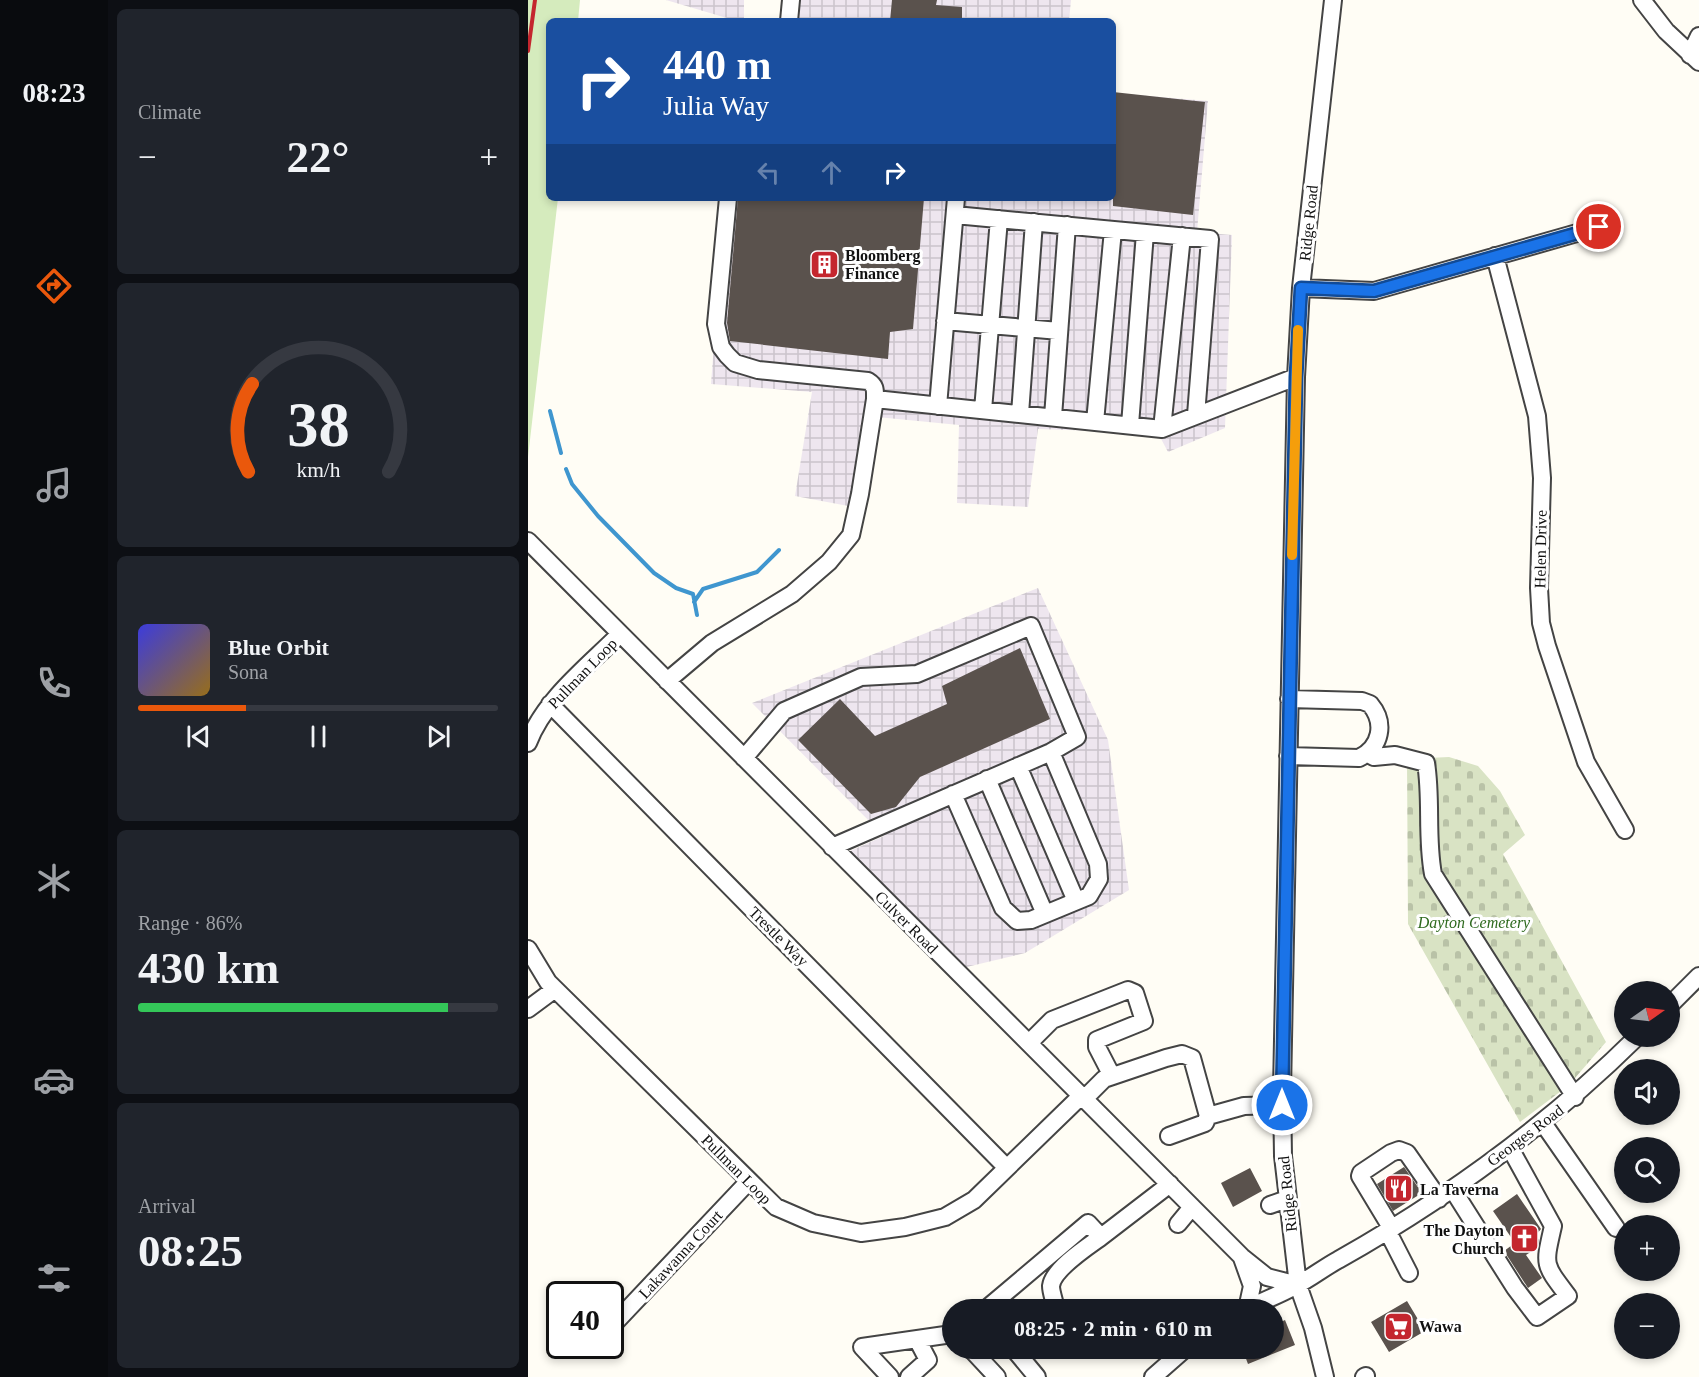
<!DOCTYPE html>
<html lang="en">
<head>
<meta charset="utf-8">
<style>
	:root { --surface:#171b24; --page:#20242c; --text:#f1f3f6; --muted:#9ea1a6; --line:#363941; --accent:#ea580c }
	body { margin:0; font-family:"Times New Roman",serif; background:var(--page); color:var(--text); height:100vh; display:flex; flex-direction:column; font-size:22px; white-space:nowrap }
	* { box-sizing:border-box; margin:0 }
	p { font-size:20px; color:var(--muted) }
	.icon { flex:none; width:33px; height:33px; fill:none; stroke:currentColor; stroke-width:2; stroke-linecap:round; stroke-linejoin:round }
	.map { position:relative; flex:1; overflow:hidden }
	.drawer { display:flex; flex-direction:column; gap:9px; padding:9px; background:#0d0f14; width:420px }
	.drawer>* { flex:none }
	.top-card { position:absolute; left:18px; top:18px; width:570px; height:183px; border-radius:9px; box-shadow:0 3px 9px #0003; background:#1a4fa0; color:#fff; overflow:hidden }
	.needle { width:39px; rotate:76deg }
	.fabs { position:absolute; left:1086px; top:981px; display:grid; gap:12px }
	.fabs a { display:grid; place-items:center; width:66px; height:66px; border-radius:50%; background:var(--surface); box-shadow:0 3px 9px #0003; font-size:30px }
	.speed { position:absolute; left:18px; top:1281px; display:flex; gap:12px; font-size:30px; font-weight:700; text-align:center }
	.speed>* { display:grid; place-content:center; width:78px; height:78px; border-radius:50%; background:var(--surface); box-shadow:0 3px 9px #0003; line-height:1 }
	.speed .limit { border:3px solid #111; border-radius:9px; background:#fff; color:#111 }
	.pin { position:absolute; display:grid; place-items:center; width:51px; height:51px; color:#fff; margin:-26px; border:3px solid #fff; border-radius:50%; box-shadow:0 2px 6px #0007 }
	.me { position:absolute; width:66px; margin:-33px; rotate:0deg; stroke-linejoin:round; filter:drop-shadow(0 0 4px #0008) }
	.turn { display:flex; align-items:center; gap:21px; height:126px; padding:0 18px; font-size:27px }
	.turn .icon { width:78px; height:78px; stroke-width:2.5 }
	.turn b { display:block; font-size:42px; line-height:51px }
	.lanes { display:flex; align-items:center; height:57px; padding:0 18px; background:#0003; justify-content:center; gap:30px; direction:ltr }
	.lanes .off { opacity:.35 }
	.big { font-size:45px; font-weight:600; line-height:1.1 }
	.drawer .widget { flex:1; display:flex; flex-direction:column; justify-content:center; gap:9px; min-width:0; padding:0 21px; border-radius:9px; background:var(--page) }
	.drawer .dial { align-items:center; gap:0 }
	.dial svg { height:156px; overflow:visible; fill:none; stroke:var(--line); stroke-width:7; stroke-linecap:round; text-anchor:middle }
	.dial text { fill:var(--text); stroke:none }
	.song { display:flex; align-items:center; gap:18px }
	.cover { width:72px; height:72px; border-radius:9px; background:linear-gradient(135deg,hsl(240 70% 55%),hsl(40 70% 35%)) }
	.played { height:6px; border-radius:3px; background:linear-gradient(90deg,var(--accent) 30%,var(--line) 30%) }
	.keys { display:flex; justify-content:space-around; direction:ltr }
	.heat { display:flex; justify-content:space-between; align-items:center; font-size:33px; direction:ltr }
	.charge { height:9px; border-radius:4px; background:linear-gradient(90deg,#34c759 86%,var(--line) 0) }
	.trip { position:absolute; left:414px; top:1299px; width:342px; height:60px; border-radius:30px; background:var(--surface); box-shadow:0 3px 9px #0003; font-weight:600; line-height:60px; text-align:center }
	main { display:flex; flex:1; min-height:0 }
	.tab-bar { display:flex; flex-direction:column; width:108px; justify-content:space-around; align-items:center; background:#090b0e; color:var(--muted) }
	.tab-bar .icon { width:42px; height:42px }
	.tab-bar .selected { color:var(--accent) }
	.tab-bar b { font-size:27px; color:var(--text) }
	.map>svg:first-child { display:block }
	.industrial { fill:url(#industrial-grid) }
	.grass { fill:#d5ebbd }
	.cemetery { fill:url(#cemetery-stones) }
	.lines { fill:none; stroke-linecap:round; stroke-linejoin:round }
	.stream { stroke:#3f96cf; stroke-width:4 }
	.building { fill:#5a524d }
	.minor-casing { stroke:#444; stroke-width:20 }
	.minor { stroke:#fff; stroke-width:16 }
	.rail { stroke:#c4262e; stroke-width:4 }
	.route-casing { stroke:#114b97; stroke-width:15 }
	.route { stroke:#1a73e8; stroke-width:10 }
	.slow { stroke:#f59e0b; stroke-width:10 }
	.labels { text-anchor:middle; stroke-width:6; stroke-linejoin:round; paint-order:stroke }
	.street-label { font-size:16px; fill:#111; stroke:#fff }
	.poi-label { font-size:16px; font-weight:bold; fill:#111; stroke:#fff; text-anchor:start }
	.park-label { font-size:16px; font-style:italic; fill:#2f6b1f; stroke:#fff }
</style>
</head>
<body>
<main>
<nav class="tab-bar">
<b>08:23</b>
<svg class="icon selected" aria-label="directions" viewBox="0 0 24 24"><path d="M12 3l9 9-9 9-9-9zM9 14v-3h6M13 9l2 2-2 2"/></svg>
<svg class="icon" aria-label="music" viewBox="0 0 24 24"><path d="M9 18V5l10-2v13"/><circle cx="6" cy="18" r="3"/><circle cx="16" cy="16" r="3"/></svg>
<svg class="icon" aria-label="phone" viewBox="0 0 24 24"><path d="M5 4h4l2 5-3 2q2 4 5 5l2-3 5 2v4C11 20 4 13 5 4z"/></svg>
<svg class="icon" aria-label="climate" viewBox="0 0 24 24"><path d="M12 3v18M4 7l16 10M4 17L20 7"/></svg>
<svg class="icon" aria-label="car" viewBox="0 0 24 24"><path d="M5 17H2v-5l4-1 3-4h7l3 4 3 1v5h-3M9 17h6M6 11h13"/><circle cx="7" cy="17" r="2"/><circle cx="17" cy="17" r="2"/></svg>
<svg class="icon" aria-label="filters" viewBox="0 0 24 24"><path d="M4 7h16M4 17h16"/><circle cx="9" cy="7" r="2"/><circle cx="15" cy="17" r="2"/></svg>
</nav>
<section class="drawer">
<div class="widget"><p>Climate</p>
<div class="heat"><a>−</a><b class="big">22°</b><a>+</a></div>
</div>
<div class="widget dial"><svg viewBox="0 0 100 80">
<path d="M14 69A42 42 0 1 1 86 69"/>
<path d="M14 69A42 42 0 0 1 16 24" stroke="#ea580c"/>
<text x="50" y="56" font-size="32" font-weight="700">38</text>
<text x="50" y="72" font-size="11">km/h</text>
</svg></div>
<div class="widget">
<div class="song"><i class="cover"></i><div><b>Blue Orbit</b><p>Sona</p></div></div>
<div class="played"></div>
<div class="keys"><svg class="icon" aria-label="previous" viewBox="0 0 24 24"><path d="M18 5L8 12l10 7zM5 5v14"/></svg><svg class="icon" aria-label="pause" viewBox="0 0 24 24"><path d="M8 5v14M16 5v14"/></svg><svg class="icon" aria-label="next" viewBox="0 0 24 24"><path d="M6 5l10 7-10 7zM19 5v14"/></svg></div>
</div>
<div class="widget"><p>Range · 86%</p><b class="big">430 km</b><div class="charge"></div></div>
<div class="widget"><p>Arrival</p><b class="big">08:25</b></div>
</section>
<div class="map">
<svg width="1171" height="1377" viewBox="0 0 1171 1377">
	<defs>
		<pattern id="industrial-grid" width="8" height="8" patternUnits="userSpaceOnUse" patternTransform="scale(1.5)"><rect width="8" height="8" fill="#eee6ef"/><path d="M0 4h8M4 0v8" fill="none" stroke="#cbc4cc"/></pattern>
		<pattern id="cemetery-stones" width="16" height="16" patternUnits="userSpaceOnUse" patternTransform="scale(1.5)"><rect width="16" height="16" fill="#d9e3c4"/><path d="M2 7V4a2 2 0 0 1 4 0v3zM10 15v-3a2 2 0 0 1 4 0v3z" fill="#b9c2a7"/></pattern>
	</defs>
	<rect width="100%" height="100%" fill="#fffdf5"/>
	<!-- industrial -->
	<path class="industrial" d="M138 0H216V21H209Z
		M253 0H543L541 21H252Z
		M585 93 680 101 669 232 704 235 697 428 640 452 630 433 510 429 500 507 429 503 431 425 349 417 331 508 267 496 284 392 183 384 197 198H585Z
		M510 588 580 740 601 890 497 953 426 970 313 855 356 836 224 703Z"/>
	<!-- grass -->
	<path class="grass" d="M0 0H52L50 21H21V198H30L0 457Z"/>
	<!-- cemetery -->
	<path class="cemetery" d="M921 757 950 766 972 791 997 835 975 854 1078 1042 1041 1085 992 1122 880 924 879 759Z"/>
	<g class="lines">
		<!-- stream -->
		<path class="stream" d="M22 411 33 453
			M38 469 44 484 70 516 126 573 148 588 165 594 169 615
			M166 602 175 589 229 572 251 550"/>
	</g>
	<!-- building -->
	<path class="building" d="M364 0H409L408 5 434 7V21H362Z
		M585 92 677 102 665 215 585 206Z
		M210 198H396L385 329 362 332 360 359 202 341 199 323Z
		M492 648 522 719 392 777 368 807 343 814 270 740 312 699 347 736 419 704 414 686Z
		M876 1167 894 1193 865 1211 849 1184Z
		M722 1168 734 1191 705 1207 693 1183Z
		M989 1194 1013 1229 1008 1235 1011 1240 1010 1247 998 1255 1014 1278 1000 1288 976 1251 987 1243 965 1211Z
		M879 1301 897 1331 861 1352 843 1322Z
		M757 1320 767 1345 720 1364 714 1348H746V1325Z"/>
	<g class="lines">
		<defs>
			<path id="minor" d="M1114 0 1138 31 1171 62
				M261 21 263 0
				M1162 55 1171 36
				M427 215 682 239 668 415
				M967 256 1009 416 1014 478 1011 588 1013 623 1019 646 1058 762 1097 830
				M773 288 846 291 1070 227
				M417 321 531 331
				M347 399 634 429 768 377
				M410 406 428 198
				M455 410 471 219
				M492 414 506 222
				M525 417 539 225
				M567 422 585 230
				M602 425 617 233
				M634 429 654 236
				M0 541 714 1257 739 1277 770 1285
				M139 681 184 643 264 594 301 562 323 535 332 494 347 399C347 390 348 386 340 381L230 370 207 363 199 355 193 347 188 324 200 198
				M22 704 479 1168
				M0 743C16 700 60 666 92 634
				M840 754 846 757 867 755 898 763C904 800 898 837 905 874L1047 1097
				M760 756 831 758C853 747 858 723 842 704L834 701 761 699
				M216 758 256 711 333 677 389 674 503 626 549 737 523 752 304 847
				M490 766 548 901
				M459 779 517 914
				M425 794 475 908 489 921 503 920 561 896 571 879 570 864 523 752
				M0 949 20 982 248 1207 285 1223 333 1233 377 1227 417 1217 446 1200 553 1096
				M1142 1005 1171 976
				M0 1009 27 989
				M501 1043 524 1020 600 990 607 993 616 1021 569 1040V1047L584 1076
				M556 1099 576 1079 638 1058 654 1054 664 1058 680 1116 677 1123 641 1136
				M680 1116 716 1106 754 1105
				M1015 1123 1088 1228
				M925 1190 987 1288 1009 1317 1040 1296C1015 1263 1016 1266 1025 1226L982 1148
				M742 1205 759 1199
				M650 1224 664 1207
				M864 1229 832 1176 833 1173 863 1153 871 1150 879 1153 911 1199
				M860 1232 881 1273
				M714 1258 724 1286 719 1309
				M457 1310 560 1223 573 1237 642 1184
				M528 1310C527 1302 523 1293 523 1286 525 1269 559 1247 573 1237
				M717 1310C734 1301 751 1295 767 1286 782 1279 795 1268 810 1260 920 1198 1020 1125 1110 1036
				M82 1328 221 1181
				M442 1348 469 1377
				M485 1348 509 1377
				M362 1377 334 1347 424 1334
				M381 1377 400 1360 389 1339
				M625 1377 658 1348
				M797 1377 785 1328 770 1285 755 1156 754 1091 768 377 773 288 805 0
				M836 1377 838 1376"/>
		</defs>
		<!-- minor casing -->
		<use href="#minor" class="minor-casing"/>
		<!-- minor -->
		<use href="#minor" class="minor"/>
		<!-- rail -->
		<path class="rail" d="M0 51 7 0"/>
	</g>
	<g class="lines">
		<defs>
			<path id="route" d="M754 1105 768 377 773 288 846 291 1071 227"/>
		</defs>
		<!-- route casing -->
		<use href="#route" class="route-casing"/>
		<!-- route -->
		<use href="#route" class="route"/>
		<!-- slow -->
		<path class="slow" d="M764 555 770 330"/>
	</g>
	<!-- icons -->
	<defs>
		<symbol id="building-square" viewBox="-11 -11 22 22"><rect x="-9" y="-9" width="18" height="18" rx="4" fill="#c4262e" stroke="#fff"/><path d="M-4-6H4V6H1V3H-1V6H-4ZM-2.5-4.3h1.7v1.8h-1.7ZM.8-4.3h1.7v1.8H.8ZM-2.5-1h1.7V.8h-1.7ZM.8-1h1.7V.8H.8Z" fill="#fff"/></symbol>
		<symbol id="restaurant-square" viewBox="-11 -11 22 22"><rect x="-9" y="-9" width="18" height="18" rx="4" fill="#c4262e" stroke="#fff"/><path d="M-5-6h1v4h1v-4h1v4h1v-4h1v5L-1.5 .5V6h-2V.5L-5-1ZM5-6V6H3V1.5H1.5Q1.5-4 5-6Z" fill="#fff"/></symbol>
		<symbol id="church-square" viewBox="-11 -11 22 22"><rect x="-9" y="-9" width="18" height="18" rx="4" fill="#c4262e" stroke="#fff"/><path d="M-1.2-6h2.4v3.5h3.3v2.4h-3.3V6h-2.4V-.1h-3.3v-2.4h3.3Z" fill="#fff"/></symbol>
		<symbol id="supermarket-square" viewBox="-11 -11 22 22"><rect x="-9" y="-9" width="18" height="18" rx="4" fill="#c4262e" stroke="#fff"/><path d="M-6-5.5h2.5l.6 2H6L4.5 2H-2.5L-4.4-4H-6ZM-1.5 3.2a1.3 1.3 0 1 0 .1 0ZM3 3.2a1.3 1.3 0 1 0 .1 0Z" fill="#fff"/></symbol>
	</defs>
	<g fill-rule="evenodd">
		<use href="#building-square" x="280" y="248" width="33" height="33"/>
		<use href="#restaurant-square" x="854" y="1172" width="33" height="33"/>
		<use href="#church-square" x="980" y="1222" width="33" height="33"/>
		<use href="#supermarket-square" x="854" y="1310" width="33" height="33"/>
	</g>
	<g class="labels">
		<!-- street labels -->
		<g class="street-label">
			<text transform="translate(780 223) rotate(-84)" y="6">Ridge Road</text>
			<text transform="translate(1012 549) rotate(-89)" y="6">Helen Drive</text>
			<text transform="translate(54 673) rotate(-46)" y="6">Pullman Loop</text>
			<text transform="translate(379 922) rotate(45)" y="6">Culver Road</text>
			<text transform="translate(251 936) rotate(45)" y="6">Trestle Way</text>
			<text transform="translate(997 1135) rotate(-37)" y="6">Georges Road</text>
			<text transform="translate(209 1169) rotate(45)" y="6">Pullman Loop</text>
			<text transform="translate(759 1194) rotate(-96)" y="6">Ridge Road</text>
			<text transform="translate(152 1254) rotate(-47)" y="6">Lakawanna Court</text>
		</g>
		<!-- poi labels -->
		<g class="poi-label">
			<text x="317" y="261">Bloomberg<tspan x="317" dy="18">Finance</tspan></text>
			<text x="892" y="1195">La Taverna</text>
			<text x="976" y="1236" text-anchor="end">The Dayton<tspan x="976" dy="18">Church</tspan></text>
			<text x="891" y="1332">Wawa</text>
		</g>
		<!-- park labels -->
		<g class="park-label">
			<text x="946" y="928">Dayton Cemetery</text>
		</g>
	</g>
</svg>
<div class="fabs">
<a><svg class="needle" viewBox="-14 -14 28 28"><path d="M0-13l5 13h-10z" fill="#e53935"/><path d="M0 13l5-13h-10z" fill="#9ea1a6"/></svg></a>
<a><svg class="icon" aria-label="sound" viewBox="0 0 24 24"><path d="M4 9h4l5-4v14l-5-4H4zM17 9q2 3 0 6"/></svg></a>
<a><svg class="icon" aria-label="search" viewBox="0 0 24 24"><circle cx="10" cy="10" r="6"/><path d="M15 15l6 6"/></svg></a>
<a>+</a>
<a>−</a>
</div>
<div class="speed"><div class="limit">40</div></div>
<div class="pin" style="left:1071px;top:227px;background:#d93025"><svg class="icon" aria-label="arrive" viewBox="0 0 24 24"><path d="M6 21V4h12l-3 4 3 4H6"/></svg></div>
<svg class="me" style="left:754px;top:1105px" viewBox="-20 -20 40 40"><circle r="17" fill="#1a73e8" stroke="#fff" stroke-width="3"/><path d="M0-11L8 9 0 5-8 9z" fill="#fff"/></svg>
<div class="trip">08:25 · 2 min · 610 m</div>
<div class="top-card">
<div class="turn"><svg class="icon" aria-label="right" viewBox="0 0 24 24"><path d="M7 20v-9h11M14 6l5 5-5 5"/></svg><div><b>440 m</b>Julia Way</div></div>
<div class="lanes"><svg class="icon off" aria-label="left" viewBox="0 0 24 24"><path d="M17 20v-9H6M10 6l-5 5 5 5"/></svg><svg class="icon off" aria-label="ahead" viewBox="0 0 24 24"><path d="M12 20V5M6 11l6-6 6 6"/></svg><svg class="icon" aria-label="right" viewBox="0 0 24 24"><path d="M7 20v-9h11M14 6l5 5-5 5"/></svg></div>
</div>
</div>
</main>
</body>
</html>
